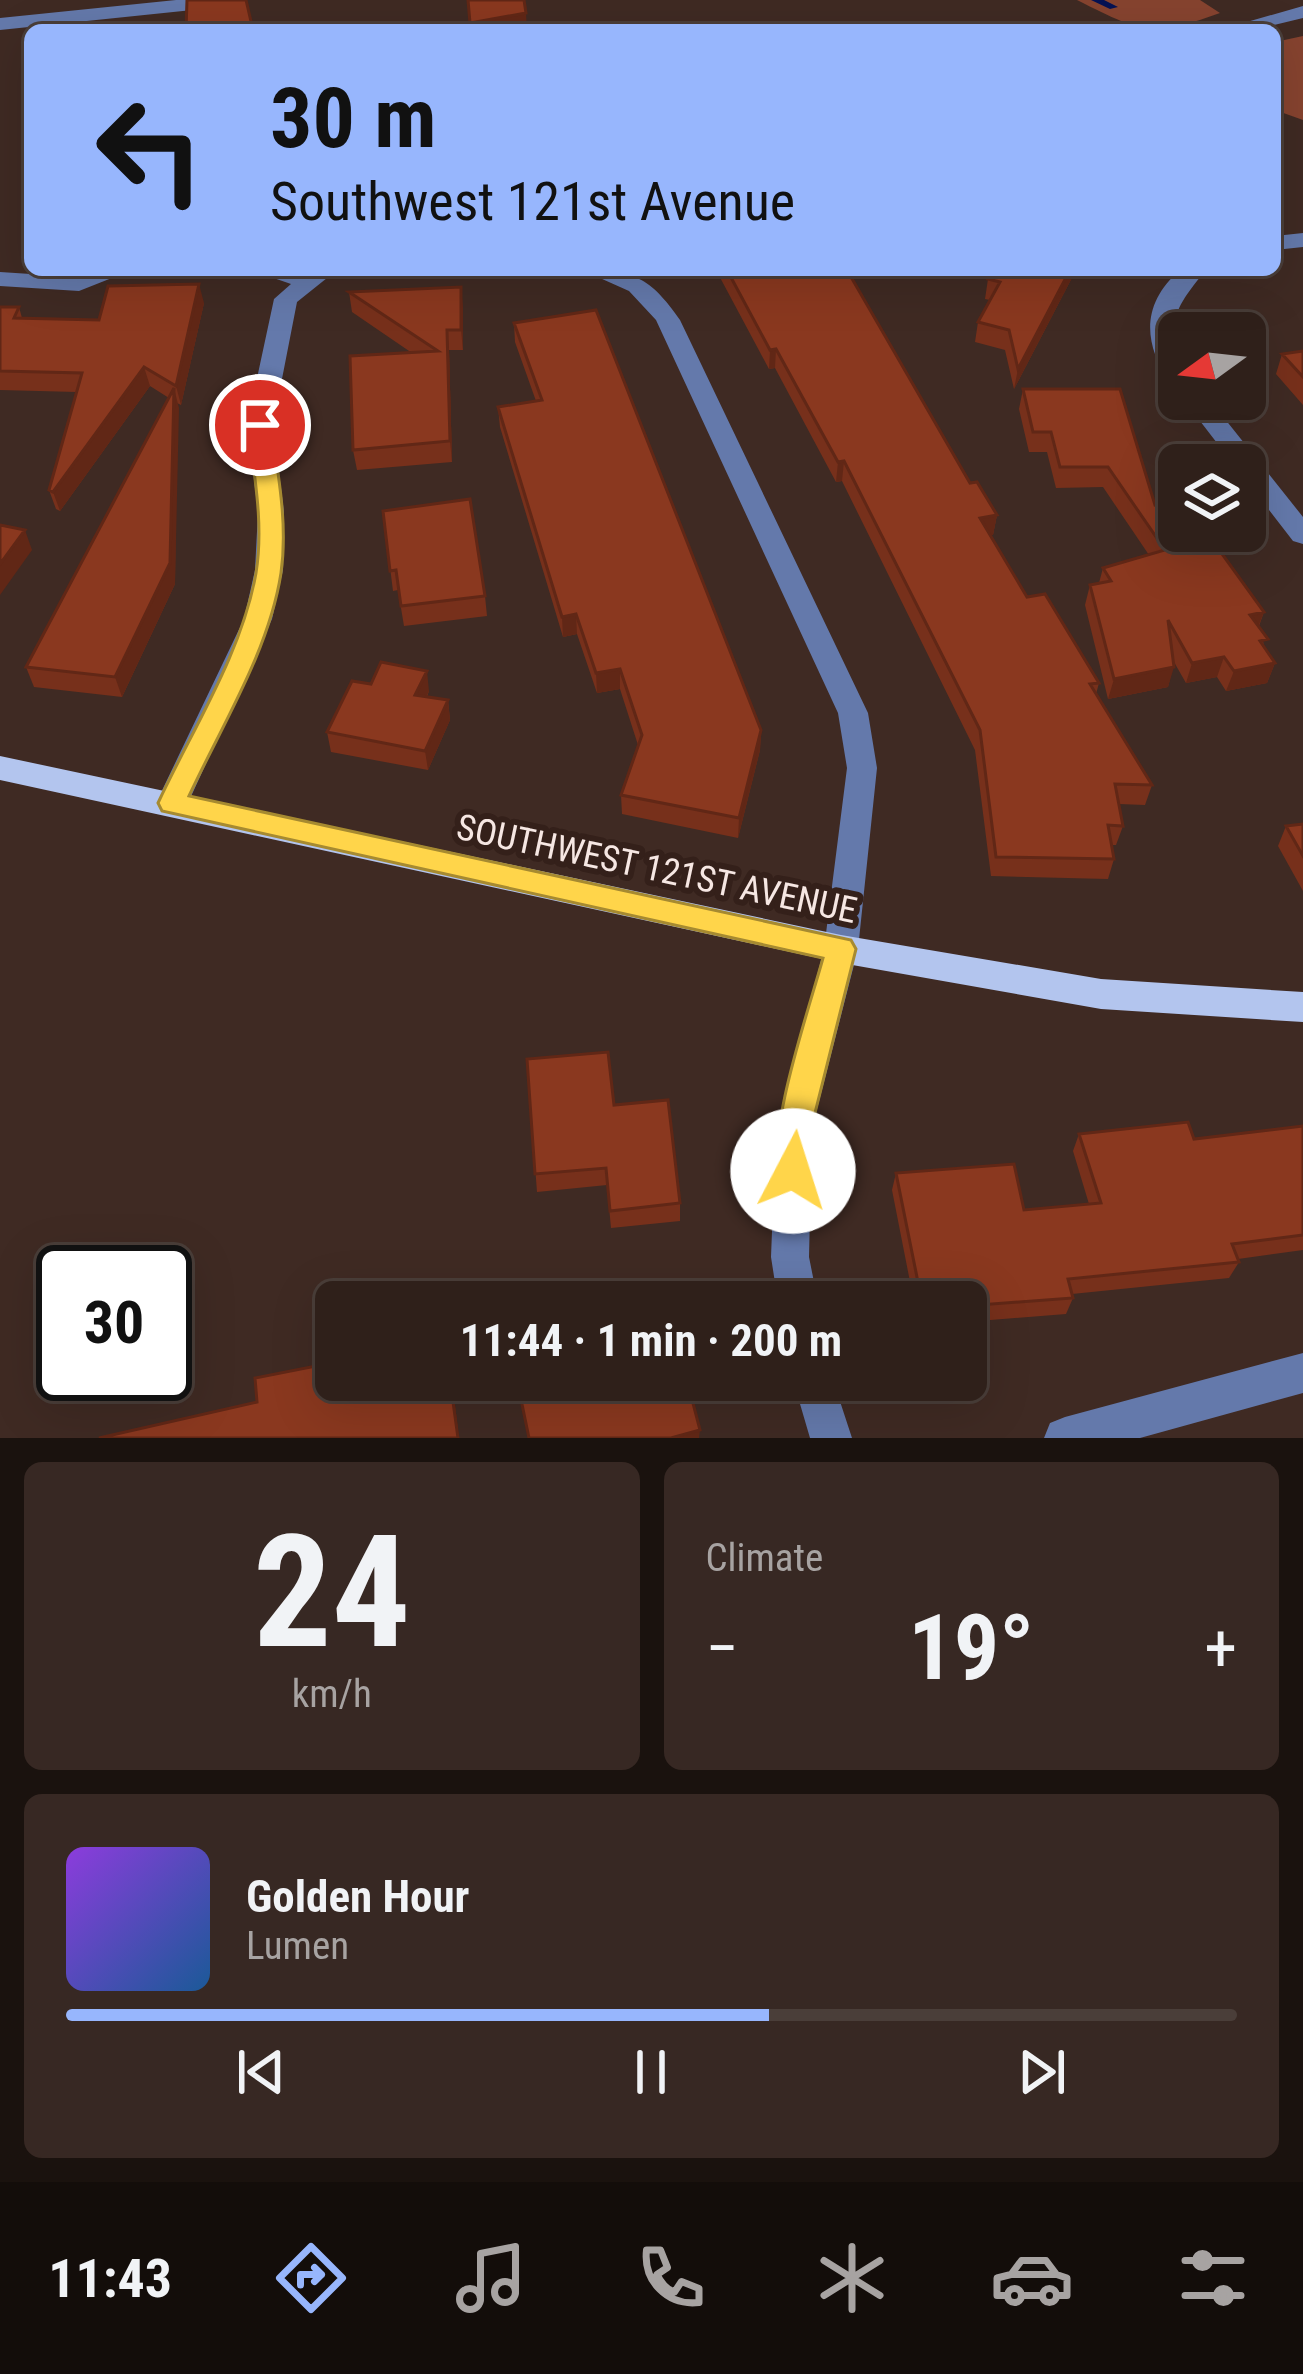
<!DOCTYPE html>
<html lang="en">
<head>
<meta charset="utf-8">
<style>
	:root { --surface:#2f201a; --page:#372823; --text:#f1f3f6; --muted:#a7a3a2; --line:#4a3e39; --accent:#97b6fd }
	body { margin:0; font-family:"Roboto Condensed",sans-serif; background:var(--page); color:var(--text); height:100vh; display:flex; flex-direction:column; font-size:45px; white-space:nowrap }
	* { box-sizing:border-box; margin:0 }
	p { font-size:39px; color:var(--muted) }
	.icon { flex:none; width:66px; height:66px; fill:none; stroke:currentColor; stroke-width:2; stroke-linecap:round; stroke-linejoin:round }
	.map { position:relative; height:1438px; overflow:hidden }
	.drawer { display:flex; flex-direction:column; gap:24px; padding:24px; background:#1a120e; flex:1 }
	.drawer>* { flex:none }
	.top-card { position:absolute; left:24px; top:24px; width:1257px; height:252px; border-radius:18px; box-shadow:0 12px 48px #0002,0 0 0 3px var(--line); background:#97b6fd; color:#111; overflow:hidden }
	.needle { width:78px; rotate:255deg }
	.tools { position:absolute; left:1158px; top:312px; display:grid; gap:24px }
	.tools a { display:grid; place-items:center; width:108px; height:108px; border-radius:18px; background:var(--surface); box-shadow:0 12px 48px #0002,0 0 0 3px var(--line); font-size:60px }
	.speed { position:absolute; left:36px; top:1245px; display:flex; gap:24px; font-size:60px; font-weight:700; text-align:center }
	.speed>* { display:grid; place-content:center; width:156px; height:156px; border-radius:50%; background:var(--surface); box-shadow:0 12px 48px #0002,0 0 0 3px var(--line); line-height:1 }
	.speed .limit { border:6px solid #111; border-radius:18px; background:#fff; color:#111 }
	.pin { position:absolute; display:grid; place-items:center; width:102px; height:102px; color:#fff; margin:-51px; border:6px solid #fff; border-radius:50%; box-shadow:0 3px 12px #0007 }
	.me { position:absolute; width:132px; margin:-66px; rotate:5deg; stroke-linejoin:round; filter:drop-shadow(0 0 9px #0008) }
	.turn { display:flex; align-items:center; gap:42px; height:252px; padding:0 48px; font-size:54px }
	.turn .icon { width:156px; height:156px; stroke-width:2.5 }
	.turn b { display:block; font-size:84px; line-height:102px }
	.big { font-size:90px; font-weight:700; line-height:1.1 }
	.drawer .widget { flex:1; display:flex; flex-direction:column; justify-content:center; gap:18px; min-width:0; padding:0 42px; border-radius:18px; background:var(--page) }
	.drawer .dial { align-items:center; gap:0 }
	.dial b { font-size:156px; line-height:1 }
	.song { display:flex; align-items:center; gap:36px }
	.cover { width:144px; height:144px; border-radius:18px; background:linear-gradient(135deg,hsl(270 70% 55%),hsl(210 70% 35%)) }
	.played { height:12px; border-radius:6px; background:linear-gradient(90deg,var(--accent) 60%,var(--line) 60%) }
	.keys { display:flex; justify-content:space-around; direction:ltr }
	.heat { display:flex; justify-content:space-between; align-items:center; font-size:66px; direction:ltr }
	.drawer .tiles { flex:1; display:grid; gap:24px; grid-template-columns:1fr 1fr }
	.widget:last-child { grid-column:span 2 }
	.trip { position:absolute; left:315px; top:1281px; width:672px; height:120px; border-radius:18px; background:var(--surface); box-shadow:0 12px 48px #0002,0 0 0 3px var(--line); font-weight:700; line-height:120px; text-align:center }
	.tab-bar { display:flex; height:192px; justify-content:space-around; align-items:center; background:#130d0a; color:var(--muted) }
	.tab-bar .icon { width:84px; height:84px }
	.tab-bar .selected { color:var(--accent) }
	.tab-bar b { font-size:54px; color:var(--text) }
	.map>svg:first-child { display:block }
	.green { fill:#86432f }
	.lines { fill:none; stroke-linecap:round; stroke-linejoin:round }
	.stream { fill:#051253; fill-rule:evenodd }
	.minor { fill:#6479ab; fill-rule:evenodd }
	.major { fill:#b3c5ee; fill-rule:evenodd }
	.wall { fill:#77301b }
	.shaded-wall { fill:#612716 }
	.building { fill:#8a381f; stroke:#612716; stroke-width:3 }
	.route { fill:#ffd54a; stroke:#a68a30; stroke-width:3 }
	.labels { text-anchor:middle; stroke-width:12; stroke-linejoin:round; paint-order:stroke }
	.street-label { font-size:36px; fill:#f6e7e3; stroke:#34201a }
</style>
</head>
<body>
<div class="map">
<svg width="1303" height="1438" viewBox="0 0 1303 1438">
	<rect width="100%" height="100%" fill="#3f2a23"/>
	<!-- green -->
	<path class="green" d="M1077 0H1200L1220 13C1152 38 1138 31 1077 0Z
		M1303 36V120L1275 110V42Z"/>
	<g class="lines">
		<!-- stream -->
		<path class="stream" d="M1091 0H1104L1118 7 1110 9Z"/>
		<!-- minor -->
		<path class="minor" d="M176 0H240L231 6 0 30V18Z
			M1303 6V18L1253 30H1219Z
			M1303 233V247L1275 250V236Z
			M98 270H132L79 291 0 286V272L77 277Z
			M250 270 305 274 337 270 297 302 273 425 284 512 283 570 272 619 188 803 183 812H161L156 803 244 619 255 570 258 512 247 425 274 299 291 284Z
			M582 270C634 270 650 277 680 320L868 713 877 768 858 949 812 1129 809 1257 818 1302H778L771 1257 776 1129 824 949 847 768 838 713 656 320 629 291Z
			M1180 270H1206C1159 326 1179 321 1179 386L1170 383C1143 343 1141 304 1180 270Z
			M1183 399H1209L1303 517V544L1293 541 1245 479V465H1234Z
			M1303 1353V1393L1140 1438H1044L1050 1423 1065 1417Z
			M793 1380H833L852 1438H810Z"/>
		<!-- major -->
		<path class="major" d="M0 756 841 935 1101 979 1303 992V1022L1101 1009 841 963 0 780Z"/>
	</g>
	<!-- wall -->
	<path class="wall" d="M716 270H847L970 483 997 515 993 535H990L1027 597 1099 683 1096 694 1152 785 1145 805 1119 804 1123 826 1116 845H1112L1114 859 1108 879 991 876 975 750 842 481 836 482 775 368 769 369Z
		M1076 270 1014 389 1005 350 975 342 978 322 990 300 985 299 988 279Z
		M461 287 463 350H449L452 462 357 470 353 450 412 353 352 312 349 292Z
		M204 303 181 405 177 403 175 584 122 697 34 687 26 667 169 398 150 386 60 511 56 509 49 490 77 392 0 390V307H19L22 318 99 320Z
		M514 323 761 730 760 750 738 838 622 814 621 795 638 745 620 689 597 693 577 634 563 637 500 427 498 407 536 401 515 342Z
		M1303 351V405L1276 374 1282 354Z
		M1023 389 1155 505 1214 552 1264 612 1259 626 1265 649 1275 663 1267 683 1226 691 1217 677 1186 683 1174 662 1168 687 1108 699 1085 605 1090 585 1099 583 1103 568 1149 555 1103 487 1056 488 1047 452H1029L1019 409Z
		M383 511 485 596 487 616 404 626 398 590 393 591Z
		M429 691 427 697 448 700 450 720 428 770 331 752 327 732Z
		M1303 824V891L1278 846 1286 826Z
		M527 1059 614 1105 680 1203V1221L611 1228 607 1185 537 1192Z
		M1303 1126V1250L1238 1259 1239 1262 1229 1278 1072 1294 1073 1298 1066 1314 966 1322V1302H914L892 1190 896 1173 1024 1210 1089 1204 1073 1151 1079 1134 1194 1139Z"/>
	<!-- shaded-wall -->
	<path class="shaded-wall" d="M526 13 527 30H471L470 23Z
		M1070 270H1076L1014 389 1018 369Z
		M199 284 204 303 181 405 176 386Z
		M461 287 463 307V350L461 330Z
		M447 330 449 350 452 462 450 441Z
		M776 349 775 368 769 369 770 350Z
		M144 367 150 386 60 511 53 492Z
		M174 388 179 408 175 584 122 697 115 677Z
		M844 461 842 481 836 482 838 462Z
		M997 515 993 535 976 538 980 518Z
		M25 530 32 550 0 595V564Z
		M1264 612 1256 632 1250 615Z
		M576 614 577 634 563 637 562 617Z
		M1224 657 1217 677 1186 683 1192 663Z
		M1275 663 1267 683 1226 691 1234 671Z
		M1174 667 1168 687 1108 699 1114 679Z
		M620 669V689L597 693 596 673Z
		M427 671 429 691 418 715 415 695Z
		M448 700 450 720 428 770 425 751Z
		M761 730 760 750 738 838 739 818Z
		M450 1380H452L459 1438H458Z
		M700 1430 699 1438H671Z"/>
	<!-- building -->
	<path class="building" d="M187 0H246L253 30H186Z
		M468 0H524L526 13 470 23Z
		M727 270H847L970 483 977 482 997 515 980 518 1027 597 1045 594 1099 683 1090 684 1152 785 1115 784 1123 826 1108 825 1114 859 996 857 980 730 844 461 838 462 776 349 770 350Z
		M994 270H1070L1018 369 1009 330 978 322 1000 282 988 279Z
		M199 284 176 386 144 367 53 492 49 490 82 373 0 371V307H19L14 318 99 320 108 286Z
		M461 287V330H447L450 441 353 450 350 356 438 351 349 292Z
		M596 310 761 730 739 818 621 795 642 735 620 669 596 673 576 614 562 617 498 407 542 400 514 323Z
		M1303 351V377L1282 354Z
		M174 388 170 563 115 677 26 667Z
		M1023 389H1120L1155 505 1177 501 1179 503V531H1199L1214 552 1220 551 1264 612 1250 615 1268 639 1260 641 1275 663 1234 671 1224 657 1192 663 1168 620 1174 667 1114 679 1090 585 1111 581 1103 568 1165 550 1108 467H1060L1051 432H1033Z
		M470 499 485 596 401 606 396 570 390 571 383 511Z
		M0 525 25 530 0 564Z
		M381 662 427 671 415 695 448 700 425 751 327 732 352 681 371 684Z
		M1303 824V856L1286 826Z
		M608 1052 614 1105 668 1100 680 1203 610 1211 606 1168 535 1174 527 1059Z
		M1188 1122 1194 1139 1303 1126V1235L1232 1244 1239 1262 1068 1279 1073 1298 966 1306V1302H922L896 1173 1014 1164 1024 1210 1101 1203 1079 1134Z
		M336 1362V1380H450L458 1438H99L257 1402 255 1378Z
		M517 1380H687L700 1430 671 1438H529Z"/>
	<!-- route -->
	<path class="route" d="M260 418 271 425C278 474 288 524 281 573 269 651 222 725 189 796L851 940 856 949 811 1129 810 1171 805 1182 793 1187 781 1182C763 1141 810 1006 823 958L162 811 158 803C192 730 242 653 256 573 264 524 254 474 248 425Z"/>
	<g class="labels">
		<!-- street labels -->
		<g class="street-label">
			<text transform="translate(657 868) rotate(12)" y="13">SOUTHWEST 121ST AVENUE</text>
		</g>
	</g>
</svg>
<div class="tools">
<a><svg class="needle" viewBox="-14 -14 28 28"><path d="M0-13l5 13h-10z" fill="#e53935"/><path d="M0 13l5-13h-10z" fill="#a7a3a2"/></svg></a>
<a><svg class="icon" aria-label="layers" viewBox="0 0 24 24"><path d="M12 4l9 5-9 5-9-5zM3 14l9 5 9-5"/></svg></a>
</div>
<div class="speed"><div class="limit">30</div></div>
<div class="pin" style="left:260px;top:425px;background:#d93025"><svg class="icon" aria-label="arrive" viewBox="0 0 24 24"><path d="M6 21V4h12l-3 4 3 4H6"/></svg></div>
<svg class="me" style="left:793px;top:1171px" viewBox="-20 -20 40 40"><circle r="19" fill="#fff"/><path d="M0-13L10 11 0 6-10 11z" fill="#ffd54a"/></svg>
<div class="trip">11:44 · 1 min · 200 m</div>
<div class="top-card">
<div class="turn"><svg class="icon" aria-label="left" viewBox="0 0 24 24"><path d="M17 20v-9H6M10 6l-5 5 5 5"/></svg><div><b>30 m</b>Southwest 121st Avenue</div></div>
</div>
</div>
<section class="drawer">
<div class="tiles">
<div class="widget dial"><b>24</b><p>km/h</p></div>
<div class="widget"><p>Climate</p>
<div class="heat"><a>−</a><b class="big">19°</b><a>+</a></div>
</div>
<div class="widget">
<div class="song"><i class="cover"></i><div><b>Golden Hour</b><p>Lumen</p></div></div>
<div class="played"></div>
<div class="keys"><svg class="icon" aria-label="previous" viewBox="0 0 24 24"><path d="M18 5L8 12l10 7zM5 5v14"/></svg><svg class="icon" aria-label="pause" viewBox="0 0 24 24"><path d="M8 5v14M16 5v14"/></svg><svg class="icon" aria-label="next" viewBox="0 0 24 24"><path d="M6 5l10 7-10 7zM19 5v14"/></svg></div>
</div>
</div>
</section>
<nav class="tab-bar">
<b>11:43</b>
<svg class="icon selected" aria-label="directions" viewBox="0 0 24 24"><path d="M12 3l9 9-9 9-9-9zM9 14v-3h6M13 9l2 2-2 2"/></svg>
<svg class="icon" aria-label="music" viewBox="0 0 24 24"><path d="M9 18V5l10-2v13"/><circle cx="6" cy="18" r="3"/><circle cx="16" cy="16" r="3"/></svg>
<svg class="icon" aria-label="phone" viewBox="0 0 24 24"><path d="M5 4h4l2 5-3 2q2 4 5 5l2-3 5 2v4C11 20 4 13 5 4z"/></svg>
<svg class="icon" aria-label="climate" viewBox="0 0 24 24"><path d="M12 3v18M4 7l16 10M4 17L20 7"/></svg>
<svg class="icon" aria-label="car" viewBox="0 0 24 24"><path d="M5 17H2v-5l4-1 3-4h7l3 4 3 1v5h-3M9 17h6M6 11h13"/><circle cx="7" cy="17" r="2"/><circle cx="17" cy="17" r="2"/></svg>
<svg class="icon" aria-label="filters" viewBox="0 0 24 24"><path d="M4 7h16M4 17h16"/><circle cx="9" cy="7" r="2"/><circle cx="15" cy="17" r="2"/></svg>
</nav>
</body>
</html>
